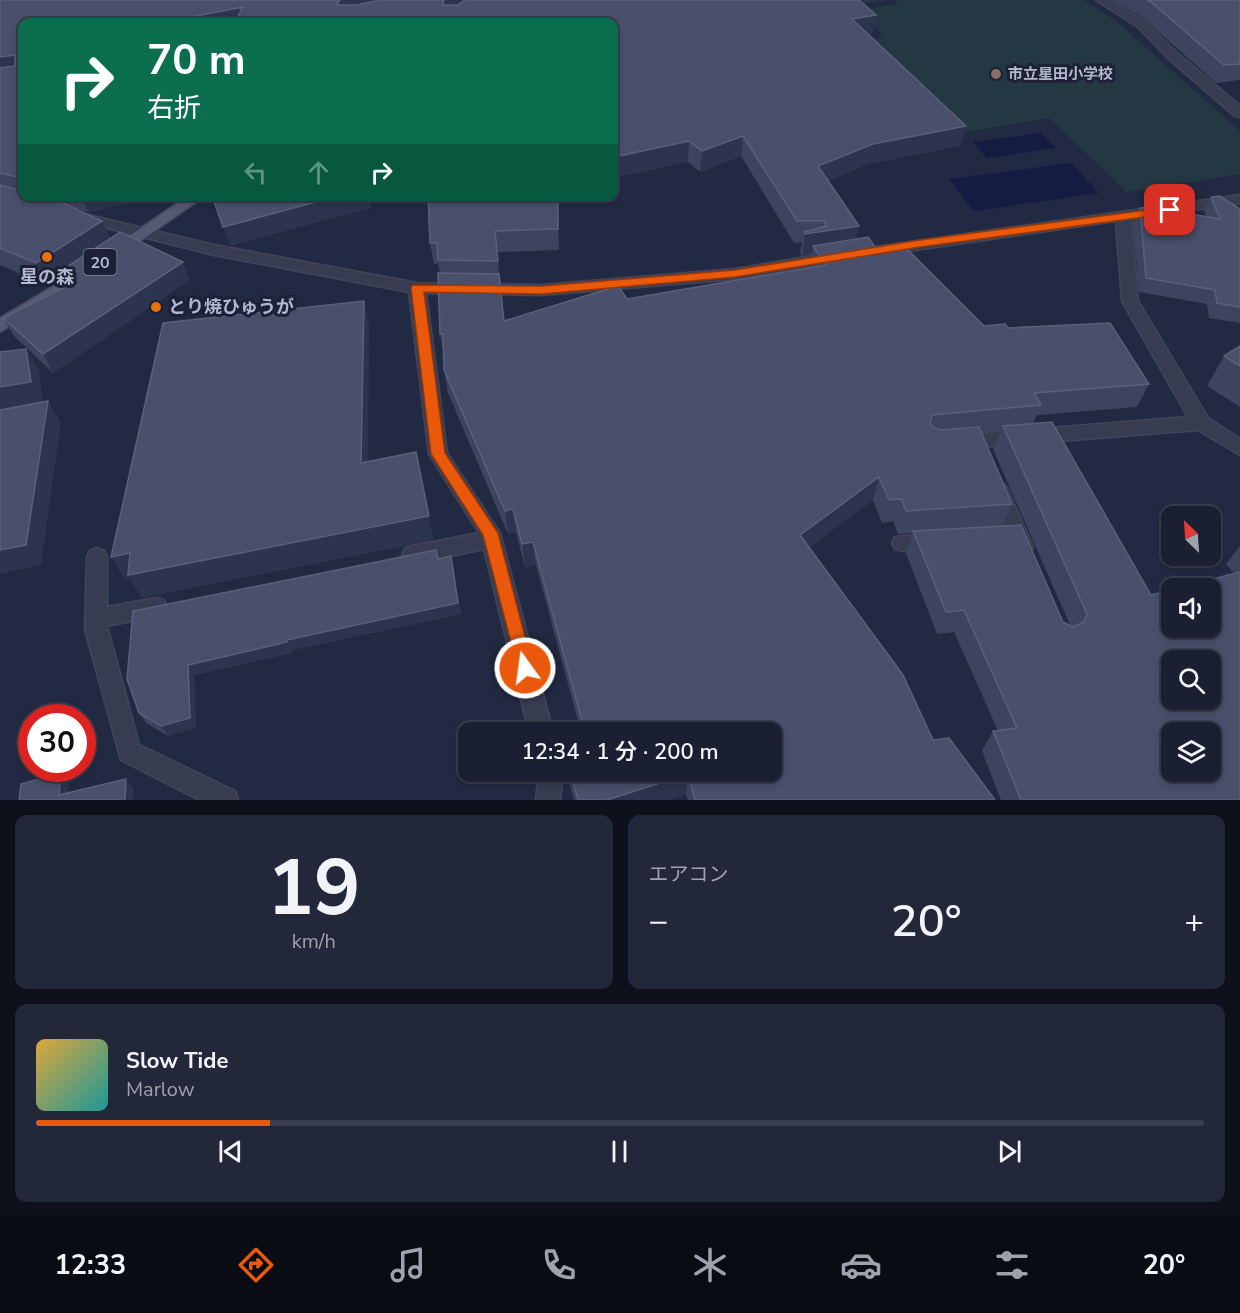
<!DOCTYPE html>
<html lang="ja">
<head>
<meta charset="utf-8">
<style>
	:root { --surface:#1a1f32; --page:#23273a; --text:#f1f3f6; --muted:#9fa2ac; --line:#383d4d; --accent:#ea580c }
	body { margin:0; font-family:"Nunito Sans","Noto Sans JP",sans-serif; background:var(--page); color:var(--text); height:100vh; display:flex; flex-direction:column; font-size:22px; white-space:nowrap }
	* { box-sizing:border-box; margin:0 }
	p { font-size:20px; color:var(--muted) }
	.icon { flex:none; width:33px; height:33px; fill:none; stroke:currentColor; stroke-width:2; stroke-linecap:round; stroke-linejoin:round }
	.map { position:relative; height:800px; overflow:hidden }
	.sheet { display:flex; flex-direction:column; gap:15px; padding:15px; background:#0e111c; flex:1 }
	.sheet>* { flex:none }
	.top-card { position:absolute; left:18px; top:18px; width:600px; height:183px; border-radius:12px; box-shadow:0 3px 9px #0003,0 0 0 2px var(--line); background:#0b6e4f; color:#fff; overflow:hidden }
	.needle { width:39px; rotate:335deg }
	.controls { position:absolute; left:1161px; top:506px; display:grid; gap:12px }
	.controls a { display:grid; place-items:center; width:60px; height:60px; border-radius:12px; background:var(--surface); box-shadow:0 3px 9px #0003,0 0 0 2px var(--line); font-size:30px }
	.speed { position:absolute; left:18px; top:704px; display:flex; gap:12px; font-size:30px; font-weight:700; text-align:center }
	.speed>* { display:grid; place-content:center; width:78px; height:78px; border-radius:50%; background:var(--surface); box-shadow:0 3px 9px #0003,0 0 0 2px var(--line); line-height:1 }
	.speed .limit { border:9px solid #d22; background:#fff; color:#111 }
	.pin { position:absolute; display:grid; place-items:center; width:51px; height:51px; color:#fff; margin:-26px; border-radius:12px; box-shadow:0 3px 9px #0006 }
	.me { position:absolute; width:66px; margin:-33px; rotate:346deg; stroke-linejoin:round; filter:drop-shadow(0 0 4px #0008) }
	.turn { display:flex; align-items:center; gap:21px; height:126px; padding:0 30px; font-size:27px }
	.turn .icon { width:78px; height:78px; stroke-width:2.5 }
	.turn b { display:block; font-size:42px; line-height:51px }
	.lanes { display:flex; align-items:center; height:57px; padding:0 30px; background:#0003; justify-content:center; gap:30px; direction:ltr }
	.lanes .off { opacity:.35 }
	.big { font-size:45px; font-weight:600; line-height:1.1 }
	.sheet .card { flex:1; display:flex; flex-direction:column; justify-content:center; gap:9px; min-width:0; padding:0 21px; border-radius:12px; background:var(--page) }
	.sheet .dial { align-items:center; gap:0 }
	.dial b { font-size:78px; line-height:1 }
	.song { display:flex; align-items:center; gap:18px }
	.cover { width:72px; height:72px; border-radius:9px; background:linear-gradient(135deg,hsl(40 70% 55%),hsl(180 70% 35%)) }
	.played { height:6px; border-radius:3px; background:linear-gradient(90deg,var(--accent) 20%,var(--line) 20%) }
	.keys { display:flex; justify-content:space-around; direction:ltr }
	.heat { display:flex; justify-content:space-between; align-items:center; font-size:33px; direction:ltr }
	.sheet .tiles { flex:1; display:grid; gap:15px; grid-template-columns:1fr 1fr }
	.card:last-child { grid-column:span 2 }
	.trip { position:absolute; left:458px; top:722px; width:324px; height:60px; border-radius:12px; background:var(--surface); box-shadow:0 3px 9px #0003,0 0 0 2px var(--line); font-weight:600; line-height:60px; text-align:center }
	.dock { display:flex; height:96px; justify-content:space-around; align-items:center; background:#0a0c14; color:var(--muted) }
	.dock .icon { width:42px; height:42px }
	.dock .active { color:var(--accent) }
	.dock b { font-size:27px; color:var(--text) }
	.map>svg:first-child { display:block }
	.green { fill:#243843 }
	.water { fill:#141c41 }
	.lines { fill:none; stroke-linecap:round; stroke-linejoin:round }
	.minor-casing { stroke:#40455a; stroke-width:3 }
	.major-casing { stroke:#40455a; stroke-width:3 }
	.minor { fill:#373c51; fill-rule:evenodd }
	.major { fill:#555a72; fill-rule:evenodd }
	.wall { fill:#3d4460; fill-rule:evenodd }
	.shaded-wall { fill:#2d344f }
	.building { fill:#4a506c; stroke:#5a607b; stroke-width:1.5; fill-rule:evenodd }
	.route { fill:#ea580c; stroke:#983908; stroke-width:1.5 }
	.education-dot { fill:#8d6e63; stroke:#1c2137; stroke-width:2 }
	.food-dot { fill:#e8710a; stroke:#1c2137; stroke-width:2 }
	.labels { text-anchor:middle; stroke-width:6; stroke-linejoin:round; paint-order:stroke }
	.far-poi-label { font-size:15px; font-weight:bold; fill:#b3b7cc; stroke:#1c2137; text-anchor:start }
	.shield { fill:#1c2137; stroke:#868a9f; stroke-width:1.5 }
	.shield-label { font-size:16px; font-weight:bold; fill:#b3b7cc }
	.poi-label { font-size:18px; font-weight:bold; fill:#b3b7cc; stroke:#1c2137 }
</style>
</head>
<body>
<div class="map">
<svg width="1240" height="800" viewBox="0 0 1240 800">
	<rect width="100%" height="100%" fill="#222942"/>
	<!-- green -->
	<path class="green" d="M895 0H1084L1116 21 1240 131V174L1127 192 1049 118 960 133 862 41 884 36 857 11 898 4Z"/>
	<!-- water -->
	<path class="water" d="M1041 133 1056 148 987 158 973 142Z
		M1071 163 1099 193 974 211 949 179Z"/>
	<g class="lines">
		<defs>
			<path id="minor" d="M1096 0H1110L1146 23 1177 53 1240 106V117L1235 116 1169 59 1138 27Z
				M1240 195V203L1131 219 1138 301 1208 418 1240 439V455L1198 430 961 449 954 447 952 442 954 437 961 435 1188 417 1122 301 1116 221 880 255 875 253 872 250 875 247Z
				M80 213 214 245 417 283 542 285 735 269 835 252 843 257 835 262 735 279 542 295 426 293 447 453 500 533 553 732H529L484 549 412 564 405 561 402 555 405 549 412 546 479 533 429 454 409 292 214 255 75 220 73 217 75 214Z
				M998 482 1005 485 1008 490 1033 547 1030 553 1023 555 1016 553 1013 547 988 490 991 485Z
				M933 533 940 535 943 541 940 547C927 551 908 553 895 549L892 543 895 537Z
				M97 548 104 551 107 557V607L156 598 164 600 167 607 164 614 156 616 107 626 139 745 235 791 238 800H200L121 760 85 629 87 557 90 551Z
				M539 771H563L560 800H536Z"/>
			<path id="major" d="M188 196H205L120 255H110L107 252 110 249Z
				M82 269 90 274 88 278 0 332V318Z"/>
		</defs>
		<!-- minor casing -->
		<use href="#minor" class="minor-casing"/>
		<!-- major casing -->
		<use href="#major" class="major-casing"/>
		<!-- minor -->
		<use href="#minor" class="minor"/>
		<!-- major -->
		<use href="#major" class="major"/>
	</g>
	<!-- wall -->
	<path class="wall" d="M0 0H886L863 3 876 15 872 34 869 35 966 126 960 146 868 164 828 181 856 239 877 250 984 326 1008 328 1149 384 1137 407 1037 415 1033 424 1151 595 1234 574 1226 564 1240 546V800H1001L982 751 993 731H998L954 632 937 634 906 553 913 533 898 534 893 521 882 523 873 500 809 547 933 740 995 800H688L686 794 666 800H574L569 782 568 771H771V732H581L536 565 525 567 516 532 508 534 448 393 444 370V357L440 334V273L438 264H434L430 243 559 196V250L497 252 504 321 627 299 810 268 812 254 802 256 800 254 802 242 794 243 741 156 700 172 688 162 614 22H22V196H146V199L88 212 78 210 110 239 190 280 53 373 14 336 3 318 63 288 58 277 47 285 0 265ZM1001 431 993 449 1070 625 1063 622 1002 526 1012 504 981 433Z
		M1113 0H1240V80L1216 83 1144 19Z
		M1211 197 1240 209V323L1209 318 1207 304 1139 292 1133 223 1140 208 1206 216 1204 211Z
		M1240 346V407L1207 386 1224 356Z
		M438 559 453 567 461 614 292 650V653L194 675 196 728 168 736 146 723 139 713 127 679Z"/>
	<!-- shaded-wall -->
	<path class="shaded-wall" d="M340 0H412L341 22 337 3Z
		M445 0H473L445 22 443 5V1Z
		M844 0H886L843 6Z
		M243 7 247 22H165Z
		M876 15 872 34 849 38 852 19Z
		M15 55 22 72 0 78V57Z
		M966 126 960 146 868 164 815 187 818 166 873 144Z
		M743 136 741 156 700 172 702 151Z
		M689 141 688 162 614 178V157Z
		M81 196H146V199L88 212Z
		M338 196H371V208L230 246 223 227Z
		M558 196H559V250L558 229Z
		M102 221 112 242 56 274 58 277 47 285 36 263Z
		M859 226 854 247 813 246 812 254 802 256 805 234Z
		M183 262 190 280 53 373 43 354Z
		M364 301 369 325 368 486 361 463Z
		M26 349 39 370 43 404 0 410V387Z
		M48 401 61 423 41 565 0 574V550Z
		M416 452 434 540 142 598 130 579 125 580 111 557Z
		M879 477 873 500 795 557 800 535Z
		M513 509 516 532 508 534 505 511Z
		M533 542 536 565 525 567 522 544Z
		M453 567 461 614 292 650V653L194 675 196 728 168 736 161 726 188 665Z
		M61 773 69 782 68 800 59 795Z
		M688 774 686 794 666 800H607Z
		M126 779 134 789 133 800H125Z"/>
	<!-- building -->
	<path class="building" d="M0 0H340L337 3 339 5H357L380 0H445L443 1V5H458L465 0H859L876 15 852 19 966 126 873 144 818 166 859 226 805 234 804 232 826 226 825 221H797L743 136 702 151 689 141 614 157V22H235L243 7 165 22H22V178L0 173V68L15 66V55L0 57Z
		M1147 0H1240V64L1224 65 1151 2Z
		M0 185 22 191V196H46L54 199 102 221 36 263 0 248Z
		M212 196H338L223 227Z
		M428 196H558V229L495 231 498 261 438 260 437 243H430Z
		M1219 196 1240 209V307L1217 303 1215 290 1146 278 1140 208 1148 207 1220 219 1211 197Z
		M120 232 183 262 43 354 3 318 75 282 56 274Z
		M868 237 877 250 901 243 984 326 1005 324 1008 328 1110 323 1149 384 1034 393 1041 405 932 415 930 422 932 427 941 430 979 427 1012 504 906 511 901 499 889 500 879 477 800 535 903 675 933 740 949 738 995 800H695L688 774 607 800H578L570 771H771V732H585L533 542 522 544 513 509 505 511 444 370 443 334H440L438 273 499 274 504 321 618 286 627 299 826 265 813 246Z
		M364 301 361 463 416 452 429 516 128 575 130 553 111 557 163 323Z
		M1240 346V366L1224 356Z
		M26 349 31 382 0 387V352Z
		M48 401 26 545 0 550V410Z
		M1052 422 1151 595 1172 590V627H1210V588H1178L1240 572V800H1021L993 731 1017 728 964 610 946 612 913 531 1021 525 1063 622 1073 627 1084 622 1087 614 1003 426ZM1172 660H1210V699H1172ZM1172 732H1210V771H1172Z
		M436 550 438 559 451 556 458 603 287 640V642L188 665 190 718 161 726 139 713 127 679 133 611Z
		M61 773 59 795 126 779 125 800H19L21 784Z"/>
	<!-- route -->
	<path class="route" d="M1170 207 1176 210 1174 213 920 247 735 277 542 294 424 292 445 453 498 533 533 668 531 673 525 676 519 673 483 535 431 454 411 288 413 285 542 286 735 270 920 240Z"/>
	<!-- markers -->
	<circle class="education-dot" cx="996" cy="74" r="6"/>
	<g class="food-dot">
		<circle cx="47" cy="257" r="6"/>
		<circle cx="156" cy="307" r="6"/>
	</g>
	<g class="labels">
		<!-- far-poi labels -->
		<g class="far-poi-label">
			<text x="1008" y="79">市立星田小学校</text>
		</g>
		<!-- shield labels -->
		<rect class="shield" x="83.5" y="249" width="33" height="26" rx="4.5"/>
		<g class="shield-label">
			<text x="100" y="268">20</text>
		</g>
		<!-- poi labels -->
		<g class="poi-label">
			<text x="47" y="283">星の森</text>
			<text x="168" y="313" text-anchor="start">とり焼ひゅうが</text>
		</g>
	</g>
</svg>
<div class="controls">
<a><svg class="needle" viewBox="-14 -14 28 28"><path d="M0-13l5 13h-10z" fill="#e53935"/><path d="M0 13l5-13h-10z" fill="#9fa2ac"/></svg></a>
<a><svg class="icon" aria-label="sound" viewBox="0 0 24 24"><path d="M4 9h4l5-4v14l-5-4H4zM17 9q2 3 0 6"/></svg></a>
<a><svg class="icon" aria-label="search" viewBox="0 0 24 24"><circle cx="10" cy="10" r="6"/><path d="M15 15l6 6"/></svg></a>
<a><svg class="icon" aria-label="layers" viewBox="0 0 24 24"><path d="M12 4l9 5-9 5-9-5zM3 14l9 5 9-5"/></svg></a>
</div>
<div class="speed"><div class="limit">30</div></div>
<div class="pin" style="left:1170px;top:210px;background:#d93025"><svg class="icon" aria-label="arrive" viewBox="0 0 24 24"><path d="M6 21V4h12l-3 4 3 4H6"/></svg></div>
<svg class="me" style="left:525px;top:668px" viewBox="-20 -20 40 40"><circle r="17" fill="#ea580c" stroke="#fff" stroke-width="3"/><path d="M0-11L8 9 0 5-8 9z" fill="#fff"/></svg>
<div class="trip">12:34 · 1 分 · 200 m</div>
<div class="top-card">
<div class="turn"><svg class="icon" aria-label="right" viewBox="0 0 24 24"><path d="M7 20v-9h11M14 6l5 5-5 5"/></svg><div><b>70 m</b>右折</div></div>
<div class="lanes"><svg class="icon off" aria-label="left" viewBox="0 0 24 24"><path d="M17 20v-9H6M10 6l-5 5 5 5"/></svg><svg class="icon off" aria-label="ahead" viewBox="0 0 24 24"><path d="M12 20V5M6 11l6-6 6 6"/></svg><svg class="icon" aria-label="right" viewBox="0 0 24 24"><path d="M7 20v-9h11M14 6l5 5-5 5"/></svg></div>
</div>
</div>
<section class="sheet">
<div class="tiles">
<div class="card dial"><b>19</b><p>km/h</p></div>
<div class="card"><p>エアコン</p>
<div class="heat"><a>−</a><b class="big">20°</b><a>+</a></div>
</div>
<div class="card">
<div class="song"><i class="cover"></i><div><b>Slow Tide</b><p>Marlow</p></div></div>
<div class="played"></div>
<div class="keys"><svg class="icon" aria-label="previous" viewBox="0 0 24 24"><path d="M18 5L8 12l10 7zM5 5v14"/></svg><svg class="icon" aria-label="pause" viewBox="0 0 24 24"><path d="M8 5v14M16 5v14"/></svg><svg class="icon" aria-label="next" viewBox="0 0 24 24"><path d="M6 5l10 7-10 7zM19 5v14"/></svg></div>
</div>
</div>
</section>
<nav class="dock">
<b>12:33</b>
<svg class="icon active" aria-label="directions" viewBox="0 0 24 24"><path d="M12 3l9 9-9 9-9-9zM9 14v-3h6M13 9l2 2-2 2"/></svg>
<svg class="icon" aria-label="music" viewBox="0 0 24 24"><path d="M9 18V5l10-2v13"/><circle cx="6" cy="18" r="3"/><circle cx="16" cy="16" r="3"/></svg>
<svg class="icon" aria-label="phone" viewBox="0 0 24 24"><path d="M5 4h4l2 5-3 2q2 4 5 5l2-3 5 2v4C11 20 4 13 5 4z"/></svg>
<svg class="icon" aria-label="climate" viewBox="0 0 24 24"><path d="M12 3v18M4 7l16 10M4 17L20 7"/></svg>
<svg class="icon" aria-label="car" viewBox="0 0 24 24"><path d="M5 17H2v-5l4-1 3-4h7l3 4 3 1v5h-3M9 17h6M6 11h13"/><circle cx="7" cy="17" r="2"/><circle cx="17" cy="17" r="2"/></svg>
<svg class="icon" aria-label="filters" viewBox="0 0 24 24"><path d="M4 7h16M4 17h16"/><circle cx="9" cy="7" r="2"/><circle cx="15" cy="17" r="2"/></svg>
<b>20°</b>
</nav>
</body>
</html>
